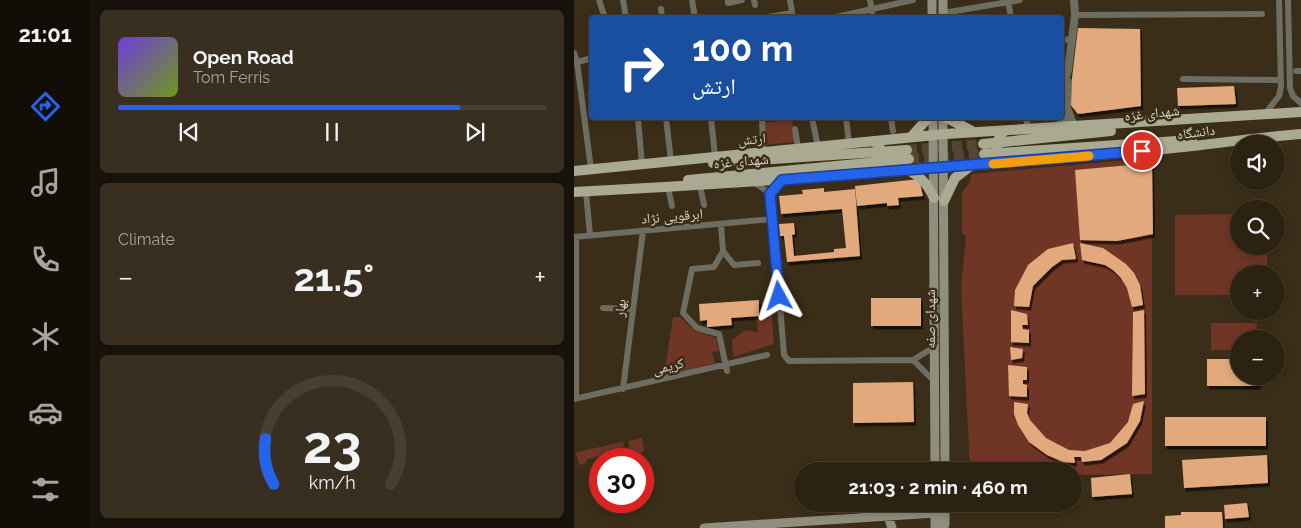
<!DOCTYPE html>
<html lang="en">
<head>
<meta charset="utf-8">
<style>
	:root { --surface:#2c2212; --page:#382f20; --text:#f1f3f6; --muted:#a6a49f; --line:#483f32; --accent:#2563eb }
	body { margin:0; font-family:Raleway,"Noto Naskh Arabic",sans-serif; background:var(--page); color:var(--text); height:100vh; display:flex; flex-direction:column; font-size:19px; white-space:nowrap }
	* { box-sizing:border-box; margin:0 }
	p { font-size:16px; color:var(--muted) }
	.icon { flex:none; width:28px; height:28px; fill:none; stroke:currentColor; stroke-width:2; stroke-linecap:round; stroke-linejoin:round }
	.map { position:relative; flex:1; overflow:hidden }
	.sheet { display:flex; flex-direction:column; gap:10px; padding:10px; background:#18130a; width:484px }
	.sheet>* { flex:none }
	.top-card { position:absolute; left:15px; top:15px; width:475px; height:105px; border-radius:5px; box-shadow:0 2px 8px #0003,0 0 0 1px var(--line); background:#1a4fa0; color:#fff; overflow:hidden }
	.buttons { position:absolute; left:656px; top:135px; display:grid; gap:10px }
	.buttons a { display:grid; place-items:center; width:55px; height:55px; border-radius:50%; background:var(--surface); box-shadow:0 2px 8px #0003,0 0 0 1px var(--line); font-size:25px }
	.speed { position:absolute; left:15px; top:448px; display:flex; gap:10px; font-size:25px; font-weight:700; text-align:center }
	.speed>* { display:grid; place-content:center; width:65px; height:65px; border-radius:50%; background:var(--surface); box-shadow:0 2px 8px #0003,0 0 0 1px var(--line); line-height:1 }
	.speed .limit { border:8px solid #d22; background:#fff; color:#111 }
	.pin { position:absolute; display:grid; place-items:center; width:42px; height:42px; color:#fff; margin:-21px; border:2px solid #fff; border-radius:50%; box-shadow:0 1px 5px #0007 }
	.me { position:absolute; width:55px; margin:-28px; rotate:355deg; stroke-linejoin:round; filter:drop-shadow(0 0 4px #0008) }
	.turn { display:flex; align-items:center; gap:18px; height:105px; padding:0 20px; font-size:22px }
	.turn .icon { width:65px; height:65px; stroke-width:2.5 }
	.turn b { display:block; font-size:35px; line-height:42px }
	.big { font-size:38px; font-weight:700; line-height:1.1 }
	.sheet .widget { flex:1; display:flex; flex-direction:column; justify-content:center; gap:8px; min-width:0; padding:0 18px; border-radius:8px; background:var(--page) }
	.sheet .dial { align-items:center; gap:0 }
	.dial svg { height:130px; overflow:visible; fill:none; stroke:var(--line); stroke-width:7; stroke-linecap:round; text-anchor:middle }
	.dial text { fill:var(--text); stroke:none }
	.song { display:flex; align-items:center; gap:15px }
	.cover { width:60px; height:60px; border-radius:8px; background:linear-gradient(135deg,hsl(260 70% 55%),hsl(80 70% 35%)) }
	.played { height:5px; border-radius:2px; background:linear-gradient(90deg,var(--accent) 80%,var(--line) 80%) }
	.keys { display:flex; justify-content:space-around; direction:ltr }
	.heat { display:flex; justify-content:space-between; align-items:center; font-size:28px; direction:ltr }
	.trip { position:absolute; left:220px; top:462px; width:288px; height:50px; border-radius:25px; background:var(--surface); box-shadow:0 2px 8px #0003,0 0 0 1px var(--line); font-weight:700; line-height:50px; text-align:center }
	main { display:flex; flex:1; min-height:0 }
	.tabs { display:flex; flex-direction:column; width:90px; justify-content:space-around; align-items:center; background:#120e07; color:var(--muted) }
	.tabs .icon { width:35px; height:35px }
	.tabs .on { color:var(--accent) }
	.tabs b { font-size:22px; color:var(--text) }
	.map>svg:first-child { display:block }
	.green { fill:#6f3525 }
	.building { fill:#e2a97c; filter:url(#shadow) }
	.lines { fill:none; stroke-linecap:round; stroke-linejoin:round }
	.primary-tunnel { stroke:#524732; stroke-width:10; stroke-dasharray:10 5; stroke-linecap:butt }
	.minor { stroke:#6d6d62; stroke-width:6 }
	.tertiary { stroke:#6d6d62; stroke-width:8 }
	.secondary { stroke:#908f7d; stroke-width:9 }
	.primary { stroke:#aaa992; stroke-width:10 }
	.primary-bridge { stroke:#aaa992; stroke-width:10 }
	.route-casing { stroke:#184099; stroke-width:12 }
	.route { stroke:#2563eb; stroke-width:9 }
	.slow { stroke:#f59e0b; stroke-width:9 }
	.labels { text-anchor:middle; stroke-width:5; stroke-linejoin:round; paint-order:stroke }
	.street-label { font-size:14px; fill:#dbd4c7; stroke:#3a2e18 }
</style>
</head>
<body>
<main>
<nav class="tabs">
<b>21:01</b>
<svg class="icon on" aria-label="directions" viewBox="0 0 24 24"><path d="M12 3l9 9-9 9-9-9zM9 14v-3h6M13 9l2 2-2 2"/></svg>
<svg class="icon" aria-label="music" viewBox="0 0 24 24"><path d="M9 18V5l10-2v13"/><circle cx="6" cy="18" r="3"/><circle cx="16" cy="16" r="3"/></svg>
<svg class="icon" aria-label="phone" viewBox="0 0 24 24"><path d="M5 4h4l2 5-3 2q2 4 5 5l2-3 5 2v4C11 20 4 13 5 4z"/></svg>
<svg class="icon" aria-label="climate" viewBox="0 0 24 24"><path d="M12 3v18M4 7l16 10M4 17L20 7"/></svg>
<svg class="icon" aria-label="car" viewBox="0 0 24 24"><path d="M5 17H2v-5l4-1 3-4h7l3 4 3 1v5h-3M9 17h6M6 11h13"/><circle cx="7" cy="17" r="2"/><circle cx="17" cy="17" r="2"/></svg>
<svg class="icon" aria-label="filters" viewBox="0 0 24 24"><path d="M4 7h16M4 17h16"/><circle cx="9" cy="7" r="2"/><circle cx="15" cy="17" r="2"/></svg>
</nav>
<section class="sheet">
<div class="widget">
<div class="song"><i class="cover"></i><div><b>Open Road</b><p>Tom Ferris</p></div></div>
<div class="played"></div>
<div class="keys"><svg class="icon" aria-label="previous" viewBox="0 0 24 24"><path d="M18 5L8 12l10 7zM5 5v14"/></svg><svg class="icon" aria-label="pause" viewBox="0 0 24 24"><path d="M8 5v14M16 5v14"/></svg><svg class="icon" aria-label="next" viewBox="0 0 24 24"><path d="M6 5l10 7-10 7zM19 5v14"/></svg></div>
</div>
<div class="widget"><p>Climate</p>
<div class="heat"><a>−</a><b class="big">21.5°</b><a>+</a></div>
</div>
<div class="widget dial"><svg viewBox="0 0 100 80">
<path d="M14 69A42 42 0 1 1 86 69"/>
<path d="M14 69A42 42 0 0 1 9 41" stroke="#2563eb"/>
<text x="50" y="56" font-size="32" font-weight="700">23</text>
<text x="50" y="72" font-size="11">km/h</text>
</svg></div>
</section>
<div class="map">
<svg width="728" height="528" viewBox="0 0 728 528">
	<defs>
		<filter id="shadow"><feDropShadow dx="2" dy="3.5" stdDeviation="0" flood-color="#0009"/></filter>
	</defs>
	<rect width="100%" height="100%" fill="#3a2e18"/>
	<!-- green -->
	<path class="green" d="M218 120 221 142 190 145 189 123Z
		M578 158V474L499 475V471H396L387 287 392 237 388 233V192L396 182 397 174Z
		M665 214V246H693V274H665V295H601V215Z
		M193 300 194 305 197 304 200 344 159 357 158 340 171 330 184 332 182 319 190 317 188 301Z
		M99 317H106L121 331 142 338 145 351 138 352 141 363 90 376Z
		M637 323H683L682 339H665V350H637Z
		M68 438 70 450 67 454 57 455 54 441Z
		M49 442 51 451 13 459 12 463 5 465 2 452Z"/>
	<!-- building -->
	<path class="building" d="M504 28 566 29 567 106 504 114 495 103Z
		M660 86 662 104 604 106 603 88Z
		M578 163 579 234 543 241 506 240 501 170Z
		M345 179 349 196 324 198 325 205 313 206V203L283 206 281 186Z
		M250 188V192L281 189 286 256 213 262 210 236H206L205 224 220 223 221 234 218 235 220 256 260 252V249L272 248 268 209 207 214 205 196 229 194 228 190Z
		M499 243 502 259 488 260 478 267 459 286 455 307 440 306 441 290 454 265 474 249Z
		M506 243 529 248 552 264 560 273 566 285 569 305 558 307 553 288 547 278 539 270 531 265 508 260Z
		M297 298H347V326H297Z
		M185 300V316L157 318 158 325 133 327V320L126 321 125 304Z
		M437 310 453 314 454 325H448L449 329 455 330V343L437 342Z
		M570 310 571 394 558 396 559 312Z
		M436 347 449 349 448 358 437 360Z
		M633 359H665V376H685V386H633Z
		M434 365 453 367V380H449V384L453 385V397L435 396Z
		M339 382 340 422 279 423V383Z
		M570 401 566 421 553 443 527 460 508 462 507 457H500L501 463 489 462 473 455 455 442 444 425 440 414V402L454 404 453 413 456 420 472 438 495 450 511 451 536 443 554 422 559 404Z
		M591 417H692V446H591Z
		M693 455 694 483 610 488 608 460Z
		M556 474 558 494 518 497 517 478Z
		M673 503 675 517 651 519 650 505Z
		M607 512H648L649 528H591V516L607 515Z"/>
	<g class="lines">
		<!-- primary-tunnel -->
		<path class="primary-tunnel" d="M333 150 409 144
			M335 159 410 154"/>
		<!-- minor -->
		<path class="minor" d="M25 0 30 15
			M49 0 52 18
			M118 0 121 18
			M154 0V3L168 0
			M180 0 181 5
			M216 0 219 18
			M296 0 299 18
			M434 0 437 18
			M714 0 716 88 719 96 728 104
			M87 9 88 18
			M369 13 446 0
			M501 15 688 14
			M194 17 218 13
			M262 17 339 0
			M488 40 498 39
			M0 53 3 62 17 169
			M0 63 18 58
			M722 71H728
			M609 79 707 80
			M690 115 705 96 707 87 705 0
			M64 118 68 164
			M92 118 97 161
			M137 118 141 156
			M188 118 189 152
			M238 118 244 147
			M272 118 275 143
			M317 118 319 131
			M452 118 454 129
			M221 129 224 148
			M181 183 197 194
			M126 186 130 205
			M94 187 98 206
			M12 192 16 235
			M197 194 210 355 215 361 339 360 360 347
			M197 194 208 180
			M147 224 149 251
			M0 237 199 219
			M29 308 59 309
			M339 360 361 382
			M153 371 145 334 123 328 109 313 118 269 140 267 149 251 160 265 184 263
			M49 389 69 231
			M2 398V237
			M0 399 193 355"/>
		<!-- tertiary -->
		<path class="tertiary" d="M494 82 493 108 500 127
			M488 90 494 70 501 15 500 0
			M485 118 491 121 493 114"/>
		<!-- secondary -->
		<path class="secondary" d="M358 0V18
			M369 0V18
			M359 118 361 471
			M369 118 371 471
			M361 504V528
			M371 504V525
			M130 528 361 513 371 523 366 528
			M318 528 314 516 340 504"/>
		<!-- primary -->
		<path class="primary" d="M373 118 398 131
			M337 137 354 118
			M409 144 537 131
			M410 154 618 140
			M139 163 333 150
			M332 170C346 174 354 185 360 198
			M0 171 371 134 728 112
			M114 180 335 159
			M0 192C190 182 380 168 569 151 622 147 674 138 728 134
			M370 201 381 178 395 167"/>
		<!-- primary-bridge -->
		<path class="primary-bridge" d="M430 131C420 143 420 152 432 163
			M300 141C311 151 313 160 303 172"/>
	</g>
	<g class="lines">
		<defs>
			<path id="route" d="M205 296 196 194 208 180 568 151"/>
		</defs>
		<!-- route casing -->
		<use href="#route" class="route-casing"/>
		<!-- route -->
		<use href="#route" class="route"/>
		<!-- slow -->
		<path class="slow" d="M419 164 515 156"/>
	</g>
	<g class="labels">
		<!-- street labels -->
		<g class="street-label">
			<text transform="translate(578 113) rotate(-6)" y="5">شهدای غزه</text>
			<text transform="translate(622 132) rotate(-7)" y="5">دانشگاه</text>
			<text transform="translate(178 139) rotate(-5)" y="5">ارتش</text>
			<text transform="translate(167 161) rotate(-5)" y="5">شهدای غزه</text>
			<text transform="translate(98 216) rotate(-5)" y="5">ابرقویی نژاد</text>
			<text transform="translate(46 308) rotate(-83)" y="5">بهار</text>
			<text transform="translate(356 319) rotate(-90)" y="5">شهدای صفه</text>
			<text transform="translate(94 366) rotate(-13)" y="5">کریمی</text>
		</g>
	</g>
</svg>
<div class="buttons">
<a><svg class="icon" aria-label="sound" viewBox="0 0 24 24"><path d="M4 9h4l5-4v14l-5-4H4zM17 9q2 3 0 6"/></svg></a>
<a><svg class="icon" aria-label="search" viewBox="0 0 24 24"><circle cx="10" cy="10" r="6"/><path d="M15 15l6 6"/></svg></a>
<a>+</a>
<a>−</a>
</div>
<div class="speed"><div class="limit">30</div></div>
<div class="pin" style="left:568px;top:151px;background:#d93025"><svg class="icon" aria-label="arrive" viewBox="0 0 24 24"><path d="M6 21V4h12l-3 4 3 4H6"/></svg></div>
<svg class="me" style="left:205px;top:296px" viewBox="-20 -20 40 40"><path d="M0-17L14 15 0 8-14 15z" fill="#2563eb" stroke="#fff" stroke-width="4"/></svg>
<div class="trip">21:03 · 2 min · 460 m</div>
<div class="top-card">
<div class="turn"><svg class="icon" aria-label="right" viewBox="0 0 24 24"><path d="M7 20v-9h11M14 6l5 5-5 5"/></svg><div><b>100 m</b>ارتش</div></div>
</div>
</div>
</main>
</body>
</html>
